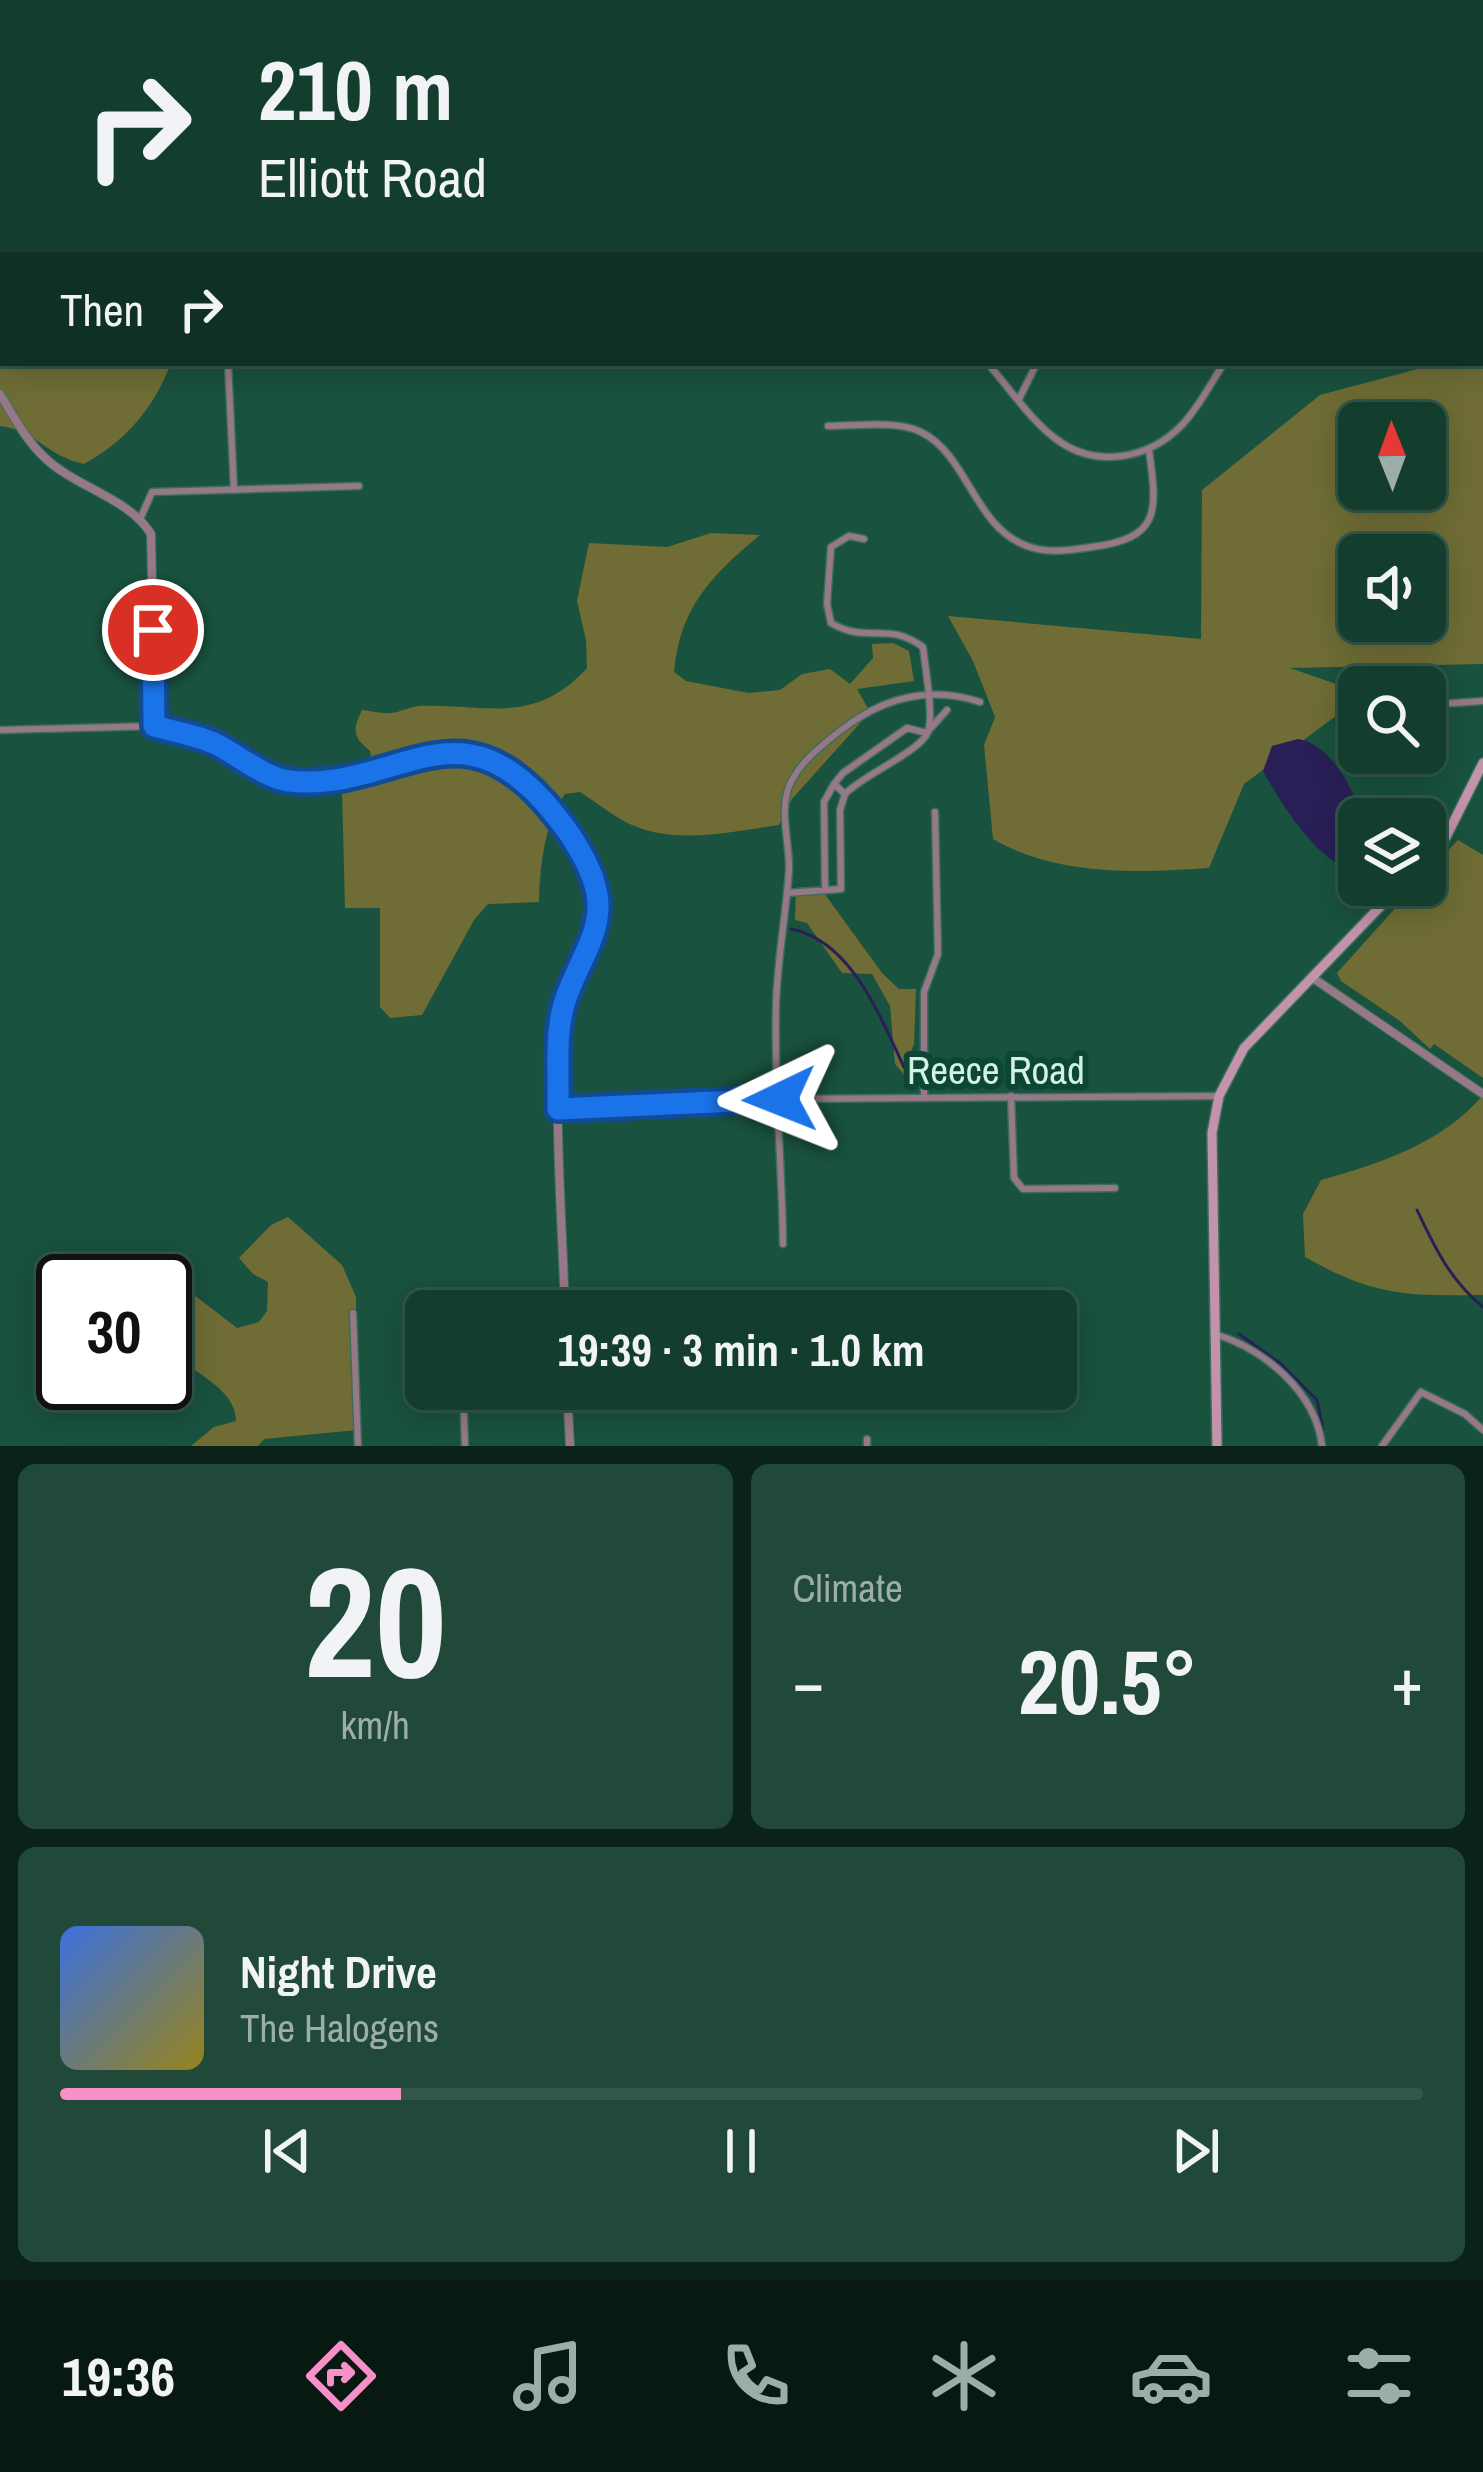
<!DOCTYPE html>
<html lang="en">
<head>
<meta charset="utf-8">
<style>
	:root { --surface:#133e2e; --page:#20493a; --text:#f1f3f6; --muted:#9daeaa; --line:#32574a; --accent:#f98fc9 }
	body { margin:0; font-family:"Archivo Narrow",sans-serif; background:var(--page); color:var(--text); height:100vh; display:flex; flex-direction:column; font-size:45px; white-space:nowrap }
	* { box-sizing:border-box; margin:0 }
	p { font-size:39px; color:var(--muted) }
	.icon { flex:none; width:66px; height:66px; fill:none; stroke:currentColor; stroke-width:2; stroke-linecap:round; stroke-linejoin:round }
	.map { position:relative; height:1446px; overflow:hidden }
	.panel { display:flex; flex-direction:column; gap:18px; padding:18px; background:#0a2219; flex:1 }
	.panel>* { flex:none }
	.banner { position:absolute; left:0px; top:0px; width:1485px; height:366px; box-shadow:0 6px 30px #0003,0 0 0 3px var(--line); background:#133e2e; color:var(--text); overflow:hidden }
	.needle { width:78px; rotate:359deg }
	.buttons { position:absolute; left:1338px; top:402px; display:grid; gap:24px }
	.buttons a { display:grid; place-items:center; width:108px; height:108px; border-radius:18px; background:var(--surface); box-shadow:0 6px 30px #0003,0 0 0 3px var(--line); font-size:60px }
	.speed { position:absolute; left:36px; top:1254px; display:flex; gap:24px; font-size:60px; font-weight:700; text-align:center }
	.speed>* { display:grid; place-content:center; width:156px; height:156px; border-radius:50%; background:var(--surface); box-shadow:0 6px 30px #0003,0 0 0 3px var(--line); line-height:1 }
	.speed .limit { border:6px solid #111; border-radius:18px; background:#fff; color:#111 }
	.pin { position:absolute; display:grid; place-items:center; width:102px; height:102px; color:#fff; margin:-51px; border:6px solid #fff; border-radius:50%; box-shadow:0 3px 12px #0007 }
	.me { position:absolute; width:132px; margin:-66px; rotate:268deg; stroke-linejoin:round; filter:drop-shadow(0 0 9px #0008) }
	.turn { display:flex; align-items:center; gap:42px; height:252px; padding:0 60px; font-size:54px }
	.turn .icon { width:156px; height:156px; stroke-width:2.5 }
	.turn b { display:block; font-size:84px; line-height:102px }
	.then { display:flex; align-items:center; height:114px; padding:0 60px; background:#0003; gap:24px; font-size:45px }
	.big { font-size:90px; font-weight:700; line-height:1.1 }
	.panel .tile { flex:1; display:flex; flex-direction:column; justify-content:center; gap:18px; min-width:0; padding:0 42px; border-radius:18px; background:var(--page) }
	.panel .dial { align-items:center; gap:0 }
	.dial b { font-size:156px; line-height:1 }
	.song { display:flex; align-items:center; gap:36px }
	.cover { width:144px; height:144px; border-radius:18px; background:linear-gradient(135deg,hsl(220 70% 55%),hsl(50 70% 35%)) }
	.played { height:12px; border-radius:6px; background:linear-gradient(90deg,var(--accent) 25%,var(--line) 25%) }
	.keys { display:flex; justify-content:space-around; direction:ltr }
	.heat { display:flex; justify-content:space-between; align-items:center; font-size:66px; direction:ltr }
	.panel .tiles { flex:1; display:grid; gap:18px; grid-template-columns:1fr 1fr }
	.tile:last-child { grid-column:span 2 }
	.trip { position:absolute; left:405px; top:1290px; width:672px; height:120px; border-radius:18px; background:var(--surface); box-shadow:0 6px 30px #0003,0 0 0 3px var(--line); font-weight:700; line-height:120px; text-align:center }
	.tabs { display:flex; height:192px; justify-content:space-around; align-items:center; background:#081912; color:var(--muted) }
	.tabs .icon { width:84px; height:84px }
	.tabs .current { color:var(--accent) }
	.tabs b { font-size:54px; color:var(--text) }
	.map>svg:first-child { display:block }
	.green { fill:#6f6d35; fill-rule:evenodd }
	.water { fill:#291f57 }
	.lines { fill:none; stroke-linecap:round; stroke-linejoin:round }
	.stream { stroke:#291f57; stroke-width:3 }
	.minor-casing { stroke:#3b6f5c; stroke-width:9 }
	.tertiary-casing { stroke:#3b6f5c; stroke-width:10 }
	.secondary-casing { stroke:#3b6f5c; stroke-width:12 }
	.minor { stroke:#977888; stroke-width:6 }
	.tertiary { stroke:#977888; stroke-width:8 }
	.secondary { stroke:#c393ac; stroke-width:9 }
	.route-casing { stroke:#114b97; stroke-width:30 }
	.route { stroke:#1a73e8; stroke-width:21 }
	.labels { text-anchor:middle; stroke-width:12; stroke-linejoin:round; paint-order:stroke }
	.street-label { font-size:39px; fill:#d5f1e4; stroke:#0b4734 }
</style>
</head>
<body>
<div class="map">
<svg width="1483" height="1446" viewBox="0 0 1483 1446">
	<rect width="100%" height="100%" fill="#19523e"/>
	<!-- green -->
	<path class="green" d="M494 0H1230V3H500Z
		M0 261 3 363H171C154 408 126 441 84 464 46 456 36 430 0 426Z
		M1483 351V664L1290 668 1359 692V699L1244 784 1209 868C1138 873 1056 876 993 839L984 745 995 717 973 661 948 616 1201 639 1202 490 1320 395 1440 363H1482ZM1359 423H1425V489H1359ZM1359 555H1425V621H1359Z
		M711 533 760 535C711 576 680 607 674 672L686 681 749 693 780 690 802 674 830 669 850 684 873 658 872 644 893 643 909 651 914 681 857 689 870 712 792 799 779 825C734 831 681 844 637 827 617 820 598 803 580 792L565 794C544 823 540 867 539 902L488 904 474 920 422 1015 390 1018 380 1007V908H345L342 791 375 784 370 751C353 737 352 731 362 710 371 711 382 714 391 713 401 712 409 707 419 706 487 704 534 726 587 668L586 640 577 601 589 543 667 547Z
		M1458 840 1483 855V1078L1434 1044 1430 1049 1400 1021 1341 981 1337 973 1416 885H1425V875Z
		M804 887 824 893 882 973 899 989H916L914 1044 906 1064 913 1079 910 1082 895 1064 890 1006 872 974 842 973 807 923 795 920 796 888Z
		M1483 1095V1295C1405 1296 1374 1296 1305 1257L1303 1214 1321 1180C1379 1164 1443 1143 1483 1095Z
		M288 1217 342 1265 356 1297 357 1430 264 1439 258 1446H191L214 1427 236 1421C236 1387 188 1370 165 1349V1298L185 1288 237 1328 259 1322 267 1311 268 1282 253 1274 239 1258 271 1225Z"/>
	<!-- water -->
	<path class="water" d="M1298 739C1327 743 1353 785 1359 812 1362 826 1359 852 1359 870 1321 869 1281 803 1263 771L1272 746Z"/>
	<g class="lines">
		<!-- stream -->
		<path class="stream" d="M42 363 46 366
			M791 929C852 941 880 1017 904 1067
			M1417 1210C1435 1248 1450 1280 1483 1307
			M1239 1334 1281 1364 1317 1400 1323 1429"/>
		<defs>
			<path id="minor" d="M117 0V3
				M789 0 791 3
				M1002 0 1004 3
				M420 3 426 0
				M598 3V0
				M970 3 973 0
				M0 69 3 68
				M0 189 3 187
				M0 240 3 245
				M228 363 234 490
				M987 363C1009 387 1030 420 1056 439 1096 469 1149 459 1182 425 1199 407 1211 383 1224 363
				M1019 399 1037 363
				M828 426C855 426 897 420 921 432 968 455 974 527 1027 546 1048 554 1070 550 1092 547 1162 538 1157 510 1149 450
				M141 517 152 492 359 486
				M1369 679 1371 687
				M1425 705 1483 701
				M0 730 155 726
				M929 730 947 710
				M845 794C863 775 921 751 928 732 934 715 925 667 923 647 885 620 869 645 831 623L827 604 831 547 849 536 864 539
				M825 889 824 802 834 784
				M787 893 841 889 840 810 845 794 834 784 843 773 907 728 927 733
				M1011 1096 1014 1178 1023 1189 1115 1188
				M924 1097V992L938 954 935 812
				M558 1109 780 1099 1219 1096
				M783 1244C782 1165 774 1085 776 1006 777 961 786 915 789 870 790 841 777 807 792 780 802 761 820 747 836 734 879 699 926 684 980 702
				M353 1313 358 1446
				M1215 1334C1264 1349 1316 1392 1322 1446
				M463 1389 465 1446
				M867 1439V1446
				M1382 1446 1421 1392 1465 1414 1483 1430"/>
			<path id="tertiary" d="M1188 0V3
				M1482 308 1483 307
				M0 394C13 415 25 439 44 457 76 488 128 497 151 534L155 726C175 732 197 735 216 744 238 755 265 779 289 781 353 787 413 740 478 757 528 770 557 812 580 855 587 869 596 882 598 897 603 940 565 976 561 1018 553 1115 562 1214 565 1311
				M1313 978 1483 1094
				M567 1389 570 1446"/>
			<path id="secondary" d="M1425 860 1446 837 1483 763
				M1217 1446 1212 1133 1219 1096 1244 1048 1401 885"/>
		</defs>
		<!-- minor casing -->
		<use href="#minor" class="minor-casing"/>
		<!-- tertiary casing -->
		<use href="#tertiary" class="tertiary-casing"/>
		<!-- secondary casing -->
		<use href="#secondary" class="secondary-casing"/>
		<!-- minor -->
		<use href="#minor" class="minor"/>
		<!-- tertiary -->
		<use href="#tertiary" class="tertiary"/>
		<!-- secondary -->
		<use href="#secondary" class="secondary"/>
	</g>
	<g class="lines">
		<defs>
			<path id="route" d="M153 630 154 726C175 732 197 735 216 744 238 755 265 778 289 781 398 793 459 692 556 816 574 838 598 876 598 905 599 940 571 974 563 1008 555 1039 559 1077 558 1109L780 1099"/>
		</defs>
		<!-- route casing -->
		<use href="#route" class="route-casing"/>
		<!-- route -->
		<use href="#route" class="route"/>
	</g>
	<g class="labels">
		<!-- street labels -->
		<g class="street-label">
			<text x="996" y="1084">Reece Road</text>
		</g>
	</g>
</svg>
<div class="buttons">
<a><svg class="needle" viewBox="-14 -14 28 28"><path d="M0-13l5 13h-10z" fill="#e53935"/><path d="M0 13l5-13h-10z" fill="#9daeaa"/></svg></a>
<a><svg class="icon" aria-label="sound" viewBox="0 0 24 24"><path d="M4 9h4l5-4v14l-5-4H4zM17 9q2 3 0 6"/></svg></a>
<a><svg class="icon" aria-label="search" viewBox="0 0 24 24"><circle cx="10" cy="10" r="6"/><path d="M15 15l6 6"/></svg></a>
<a><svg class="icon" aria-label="layers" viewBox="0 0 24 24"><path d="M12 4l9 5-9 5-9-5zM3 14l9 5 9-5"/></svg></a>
</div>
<div class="speed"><div class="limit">30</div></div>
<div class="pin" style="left:153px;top:630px;background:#d93025"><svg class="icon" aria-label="arrive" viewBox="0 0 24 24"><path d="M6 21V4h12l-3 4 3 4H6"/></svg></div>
<svg class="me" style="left:780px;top:1099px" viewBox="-20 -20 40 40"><path d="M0-17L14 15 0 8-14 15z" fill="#1a73e8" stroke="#fff" stroke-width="4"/></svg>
<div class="trip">19:39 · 3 min · 1.0 km</div>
<div class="banner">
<div class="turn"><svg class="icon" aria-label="right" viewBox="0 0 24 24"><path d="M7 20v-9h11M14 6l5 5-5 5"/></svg><div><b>210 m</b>Elliott Road</div></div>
<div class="then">Then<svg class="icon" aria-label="right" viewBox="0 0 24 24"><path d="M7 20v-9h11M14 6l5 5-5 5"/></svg></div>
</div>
</div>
<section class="panel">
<div class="tiles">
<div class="tile dial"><b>20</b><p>km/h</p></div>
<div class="tile"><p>Climate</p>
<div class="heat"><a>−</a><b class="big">20.5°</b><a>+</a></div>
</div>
<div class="tile">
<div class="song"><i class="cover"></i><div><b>Night Drive</b><p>The Halogens</p></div></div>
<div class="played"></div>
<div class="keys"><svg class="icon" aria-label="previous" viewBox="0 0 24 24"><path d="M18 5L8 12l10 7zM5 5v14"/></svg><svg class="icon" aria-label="pause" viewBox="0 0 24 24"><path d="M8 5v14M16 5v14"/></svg><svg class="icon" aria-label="next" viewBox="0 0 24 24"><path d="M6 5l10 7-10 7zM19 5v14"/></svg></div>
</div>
</div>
</section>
<nav class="tabs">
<b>19:36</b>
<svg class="icon current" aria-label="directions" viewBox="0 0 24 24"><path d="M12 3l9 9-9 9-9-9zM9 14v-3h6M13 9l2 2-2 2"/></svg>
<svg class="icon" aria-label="music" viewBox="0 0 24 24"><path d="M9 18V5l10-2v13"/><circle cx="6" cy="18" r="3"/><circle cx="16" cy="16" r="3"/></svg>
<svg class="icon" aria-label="phone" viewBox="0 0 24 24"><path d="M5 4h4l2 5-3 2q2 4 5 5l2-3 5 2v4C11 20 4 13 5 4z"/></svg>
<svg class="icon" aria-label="climate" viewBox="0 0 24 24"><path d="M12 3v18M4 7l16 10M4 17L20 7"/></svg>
<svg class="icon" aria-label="car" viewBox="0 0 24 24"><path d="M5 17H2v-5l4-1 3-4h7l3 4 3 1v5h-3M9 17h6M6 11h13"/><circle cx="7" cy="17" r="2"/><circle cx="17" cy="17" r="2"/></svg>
<svg class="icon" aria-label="filters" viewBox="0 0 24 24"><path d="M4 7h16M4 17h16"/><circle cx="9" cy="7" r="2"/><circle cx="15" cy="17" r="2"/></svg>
</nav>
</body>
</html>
